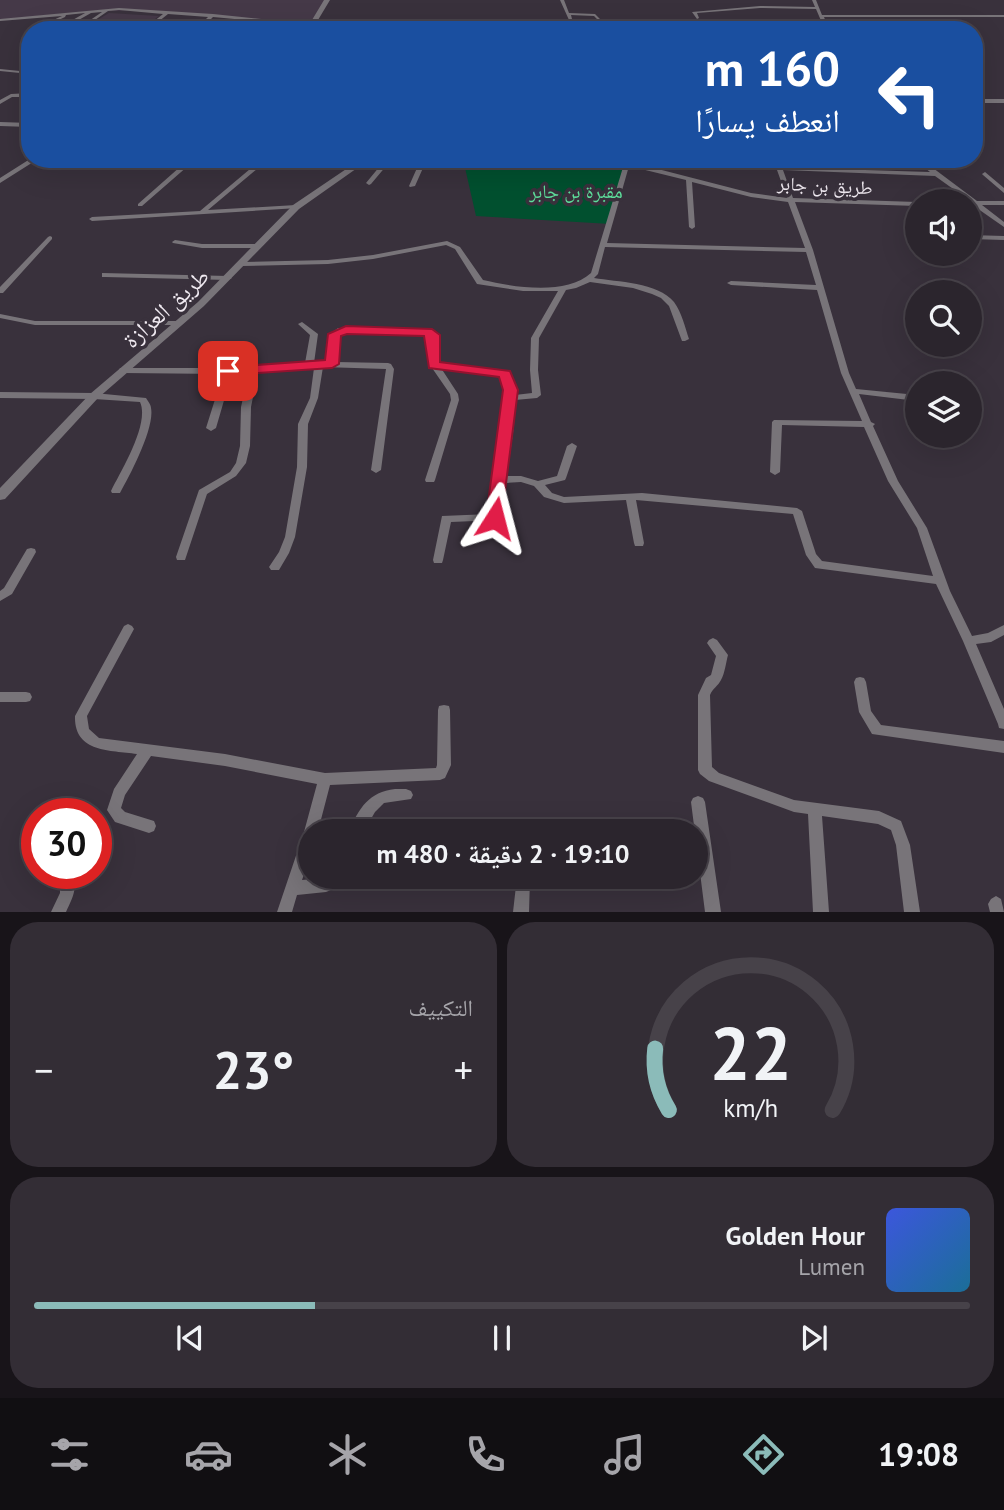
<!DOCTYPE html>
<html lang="ar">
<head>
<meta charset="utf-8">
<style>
	:root { --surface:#2b252d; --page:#332d35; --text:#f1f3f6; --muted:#a6a5aa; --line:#474249; --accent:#8bbbb9 }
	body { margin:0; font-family:"PT Sans","Noto Naskh Arabic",sans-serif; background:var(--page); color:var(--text); direction:rtl; height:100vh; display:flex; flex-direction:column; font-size:26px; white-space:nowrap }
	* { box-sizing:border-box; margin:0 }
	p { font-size:23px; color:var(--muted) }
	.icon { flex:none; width:38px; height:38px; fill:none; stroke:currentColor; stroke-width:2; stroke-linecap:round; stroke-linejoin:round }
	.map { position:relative; height:912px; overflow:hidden; direction:ltr }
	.drawer { display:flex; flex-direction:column; gap:10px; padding:10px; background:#181419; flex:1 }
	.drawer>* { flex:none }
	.hud { position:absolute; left:21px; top:21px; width:962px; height:147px; border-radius:28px; box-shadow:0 7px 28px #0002,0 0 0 2px var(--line); direction:rtl; background:#1a4fa0; color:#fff; overflow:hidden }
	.tools { position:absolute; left:905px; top:189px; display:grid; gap:14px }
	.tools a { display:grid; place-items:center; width:77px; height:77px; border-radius:50%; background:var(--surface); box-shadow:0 7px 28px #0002,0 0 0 2px var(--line); font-size:35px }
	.speed { position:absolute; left:21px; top:798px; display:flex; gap:14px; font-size:35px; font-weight:700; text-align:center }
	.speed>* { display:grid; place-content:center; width:91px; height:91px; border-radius:50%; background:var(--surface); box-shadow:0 7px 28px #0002,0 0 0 2px var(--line); line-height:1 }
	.speed .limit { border:10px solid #d22; background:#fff; color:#111 }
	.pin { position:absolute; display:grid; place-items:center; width:60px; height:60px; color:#fff; margin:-30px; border-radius:14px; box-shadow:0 4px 10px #0006 }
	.me { position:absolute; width:77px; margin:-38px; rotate:9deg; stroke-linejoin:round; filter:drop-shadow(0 0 5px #0008) }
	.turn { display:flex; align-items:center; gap:24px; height:147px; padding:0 28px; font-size:32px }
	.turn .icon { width:91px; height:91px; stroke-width:2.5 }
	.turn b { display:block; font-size:49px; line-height:60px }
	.big { font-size:52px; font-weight:700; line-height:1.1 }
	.drawer .widget { flex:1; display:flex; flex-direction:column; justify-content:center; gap:10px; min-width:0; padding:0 24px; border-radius:28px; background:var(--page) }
	.drawer .dial { align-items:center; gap:0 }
	.dial svg { height:182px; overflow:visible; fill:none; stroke:var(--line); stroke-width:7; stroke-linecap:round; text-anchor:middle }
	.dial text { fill:var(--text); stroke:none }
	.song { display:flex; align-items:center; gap:21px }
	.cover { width:84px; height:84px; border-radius:10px; background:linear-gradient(135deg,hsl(230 70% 55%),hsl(200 70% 35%)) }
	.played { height:7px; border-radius:4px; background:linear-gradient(90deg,var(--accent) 30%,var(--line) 30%) }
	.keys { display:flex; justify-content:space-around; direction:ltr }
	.heat { display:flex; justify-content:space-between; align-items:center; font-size:38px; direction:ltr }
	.drawer .tiles { flex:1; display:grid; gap:10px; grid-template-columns:1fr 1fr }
	.widget:last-child { grid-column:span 2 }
	.trip { position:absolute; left:298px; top:819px; width:410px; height:70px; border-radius:35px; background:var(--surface); box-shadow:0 7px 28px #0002,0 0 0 2px var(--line); font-weight:700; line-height:70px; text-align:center; direction:rtl }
	.dock { display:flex; height:112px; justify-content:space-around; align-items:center; background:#110f12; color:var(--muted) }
	.dock .icon { width:49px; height:49px }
	.dock .active { color:var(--accent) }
	.dock b { font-size:32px; color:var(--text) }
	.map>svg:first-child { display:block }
	.built { fill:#453948 }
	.green { fill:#01502f }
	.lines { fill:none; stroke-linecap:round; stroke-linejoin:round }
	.minor { fill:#787479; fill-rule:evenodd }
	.tertiary { fill:#787479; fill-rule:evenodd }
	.route { fill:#e11d48; stroke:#92132f; stroke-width:2 }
	.labels { text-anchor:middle; stroke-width:7; stroke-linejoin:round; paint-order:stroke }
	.far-street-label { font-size:19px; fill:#efe9f0; stroke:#39313c }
	.far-park-label { font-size:19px; fill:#5edf9c; stroke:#39313c }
	.street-label { font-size:23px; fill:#efe9f0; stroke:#39313c }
</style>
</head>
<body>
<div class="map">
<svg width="1004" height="912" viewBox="0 0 1004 912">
	<rect width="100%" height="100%" fill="#39313c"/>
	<!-- built -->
	<path class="built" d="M0 0H327L312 24 137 10 66 13 0 20Z
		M109 13 159 16 147 25 94 22Z"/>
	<!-- green -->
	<path class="green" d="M463 159H576L625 168 611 224 476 216Z"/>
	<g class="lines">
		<!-- minor -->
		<path class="minor" d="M560 0H564L569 13 595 14 600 19 643 21 650 26 638 30H629L645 25 642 23 599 21 594 16 571 15 572 19 569 20Z
			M812 0H816L822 15H1004V17H824L829 30H825L816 9 760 8 697 13 699 18 697 19 692 12 760 6 815 7Z
			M119 8 213 14 299 23 311 29 307 30 298 25 213 17 207 23 209 25 205 30H201L205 25 202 23 208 17 168 14 148 30H143L163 14 119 10 108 11 92 22 108 23 103 30H98L102 25 86 23 102 12 91 13 61 30H55L85 13 66 15 65 17 38 30H32L62 16 0 21V19Z
			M576 26 578 28 527 29 525 28Z
			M975 42H979V43L975 44Z
			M0 69 30 72V74L0 71Z
			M30 93V97H12L0 104V100L11 94Z
			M975 99H1004V103H975Z
			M0 122 30 123V127L0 126Z
			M30 159H38L0 183V178Z
			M44 159H65L127 166 130 168 127 170Z
			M189 159H196L142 206H138V204Z
			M262 159H269L208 210 296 205 298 206V208L92 221 89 219 92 217 200 211Z
			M364 159 387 165 371 184 369 185 366 183 380 166 362 162 361 161Z
			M421 159H427L415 186 410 187 409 186Z
			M608 159H619L751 193 787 198 777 170 678 161 675 159H700L799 168 930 172 914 159H921L977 201H1004V205H982L1004 222V227L971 204 970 201 935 176 783 170 793 198 917 202V206L795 202 813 250 849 373 856 389 917 395V401L859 394 871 422 875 424 873 426 898 481 927 528 950 591 972 636 988 633 1004 625V635L991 642 976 644 1004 709V729L999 728 998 724 963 641 936 584 815 568 806 555 793 514 636 500 644 543 643 546H635L634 543 626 500 564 503 544 497 534 486 521 482 506 483 499 520 451 522 443 560 442 563H434L433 560 442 516 490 514C499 470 511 422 504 377L441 368 458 394 459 400 435 480 434 482H426L425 480 451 400 450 394 430 365 429 336 420 333 343 332 338 335 336 362 388 363 391 364 394 369 381 470 376 473 371 470 386 369 323 367 318 398 308 424 307 467 295 537 289 553 279 570H271L269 567 279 552 285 537 297 467 298 424 310 398 314 368 258 372 251 407 250 446 246 463 236 476 207 494 185 560H177L176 557 199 490 230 472 236 463 240 446 241 407 249 372 232 373 216 428 211 431 206 428 223 374 123 373 120 372 119 370 120 368H228L305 363 310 335 298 324 302 322 318 334 314 363 328 362 330 334 338 328 421 329 437 335 438 363 497 369 511 373 515 395 532 393 530 370 531 338 558 291H523L477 284 455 249 446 245 373 259 328 264 242 266 238 264 242 262 328 260 373 255 447 241 460 247 483 280C513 287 566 296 591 273L624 164ZM629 166 686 180 689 227 692 229 695 227 692 182 751 197 788 202 805 248 607 243ZM605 247 806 252 816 285 731 281 727 283 731 285 817 290 841 373 862 421 774 420 772 422 770 472 775 475 780 472 782 425 864 427 888 481 917 528 933 576 822 561 816 554 802 511 797 508 642 493 564 497 552 493 545 485 565 480 566 478 577 446 572 443 567 446 557 476 538 481 521 476H507L514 426 515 400 537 398 541 395 538 370 539 338 566 290 576 288 590 282 633 288 652 294 661 298 669 306 682 341H685L689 339C685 327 682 313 674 302 658 282 617 282 594 278L598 274Z
			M985 172 1004 188V193L983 175 982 174Z
			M970 235 1004 236V240L970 239Z
			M50 236 52 237V239L3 293H0V287L48 237Z
			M175 240 202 244H257L261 246 257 248H202L173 243 172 242Z
			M102 273 228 276 232 278 228 280 105 277H102Z
			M0 314 35 321H179L183 323 179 325H35L0 318Z
			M937 380H954L958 383H933Z
			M0 392 94 393 146 398C148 401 151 405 151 408 155 428 130 475 120 493H112L111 491C121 471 150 424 140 402L94 399 0 398Z
			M31 548 35 549 36 552 12 594 0 601V591L4 588 27 549Z
			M128 624 132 626 134 629 87 716 89 729 99 738 225 754 325 773 436 768 437 765 438 710 439 706 444 705 449 706 450 710 451 765 445 778 440 780 330 785 318 831H310V857L302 880 322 878V877H337L331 890 326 892 297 895 292 912H277L304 832 317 784 225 766 151 756 125 795 121 808 125 812 154 821 156 826 154 831 149 833 115 822 107 810 114 789 137 754C110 750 74 753 75 716L124 626Z
			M713 638 717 640 728 655C726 662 725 673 721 680 718 686 713 688 710 695L712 767 719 773 794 800 879 811 901 821 910 845 920 912H904L896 845 891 830 878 824 822 816 829 912H813L808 814 794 812 709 781 700 774 698 770V695L706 678 711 675 716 656 707 643 709 640Z
			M860 677 864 678 866 682 871 711 881 725 1004 741V753L872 734 859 712 854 682 856 678Z
			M0 692H26L30 693 32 697 30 701 26 702H0Z
			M395 789H406L411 791 413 795 411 799 384 803 375 812 364 831H349C359 808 369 792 395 789Z
			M698 796 703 798 705 802 721 912H705L691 802 693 798Z
			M45 873C50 873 57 872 62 873 84 878 72 899 66 912H51L60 893V888L47 878Z
			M517 877H529L530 879 529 912H513Z
			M996 896 1001 899 1004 912H990L988 904 991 899Z"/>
		<!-- tertiary -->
		<path class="tertiary" d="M324 0H330L312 30H306Z
			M361 159H370L299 209 204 306 98 398 5 499 0 500V488L90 394 198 302 293 205Z"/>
	</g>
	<!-- route -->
	<path class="route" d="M346 326 432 329 440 335V362L510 371 518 390 501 522 495 524 486 518 503 390 499 377 429 368 424 336 347 334 341 336 339 364 332 368 228 375 221 371 228 367 325 360 328 334Z"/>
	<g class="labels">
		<!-- far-street labels -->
		<g class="far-street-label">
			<text transform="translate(825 185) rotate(3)" y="7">طريق بن جابر</text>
		</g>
		<!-- far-park labels -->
		<g class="far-park-label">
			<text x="576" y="198">مقبرة بن جابر</text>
		</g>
		<!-- street labels -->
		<g class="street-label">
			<text transform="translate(166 308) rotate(-42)" y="8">طريق العزازة</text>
		</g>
	</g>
</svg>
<div class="tools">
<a><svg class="icon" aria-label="sound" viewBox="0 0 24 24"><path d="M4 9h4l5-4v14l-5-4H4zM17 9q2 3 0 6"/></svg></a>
<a><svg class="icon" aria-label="search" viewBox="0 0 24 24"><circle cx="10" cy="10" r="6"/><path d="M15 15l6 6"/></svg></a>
<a><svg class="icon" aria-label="layers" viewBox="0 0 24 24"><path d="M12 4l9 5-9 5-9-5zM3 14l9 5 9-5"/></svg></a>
</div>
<div class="speed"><div class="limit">30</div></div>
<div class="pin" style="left:228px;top:371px;background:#d93025"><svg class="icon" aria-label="arrive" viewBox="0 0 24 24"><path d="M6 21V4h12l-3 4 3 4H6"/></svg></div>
<svg class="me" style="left:495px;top:518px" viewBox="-20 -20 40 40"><path d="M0-17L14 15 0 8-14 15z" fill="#e11d48" stroke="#fff" stroke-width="4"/></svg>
<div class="trip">19:10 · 2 دقيقة · 480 m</div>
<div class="hud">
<div class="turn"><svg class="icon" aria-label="left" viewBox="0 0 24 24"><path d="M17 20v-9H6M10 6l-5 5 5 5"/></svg><div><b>160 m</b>انعطف يسارًا</div></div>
</div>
</div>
<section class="drawer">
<div class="tiles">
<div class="widget dial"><svg viewBox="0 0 100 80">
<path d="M14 69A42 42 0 1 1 86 69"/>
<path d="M14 69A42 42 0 0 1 8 42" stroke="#8bbbb9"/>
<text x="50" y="56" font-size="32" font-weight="700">22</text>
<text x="50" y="72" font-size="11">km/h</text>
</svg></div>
<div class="widget"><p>التكييف</p>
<div class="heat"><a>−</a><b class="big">23°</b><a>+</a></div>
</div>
<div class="widget">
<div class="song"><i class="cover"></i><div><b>Golden Hour</b><p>Lumen</p></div></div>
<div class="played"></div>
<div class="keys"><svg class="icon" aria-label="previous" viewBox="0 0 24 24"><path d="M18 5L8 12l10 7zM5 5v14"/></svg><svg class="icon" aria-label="pause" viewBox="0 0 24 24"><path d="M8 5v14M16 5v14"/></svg><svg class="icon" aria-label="next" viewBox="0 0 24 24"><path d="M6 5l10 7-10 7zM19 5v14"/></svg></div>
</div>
</div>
</section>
<nav class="dock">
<b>19:08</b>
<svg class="icon active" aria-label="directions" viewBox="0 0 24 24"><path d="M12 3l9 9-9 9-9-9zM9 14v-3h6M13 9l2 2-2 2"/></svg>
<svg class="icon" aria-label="music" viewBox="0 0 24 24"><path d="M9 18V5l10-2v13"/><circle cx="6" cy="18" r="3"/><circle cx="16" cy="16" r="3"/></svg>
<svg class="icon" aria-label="phone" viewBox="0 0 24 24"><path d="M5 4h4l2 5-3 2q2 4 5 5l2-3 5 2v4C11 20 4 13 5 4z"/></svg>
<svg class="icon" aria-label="climate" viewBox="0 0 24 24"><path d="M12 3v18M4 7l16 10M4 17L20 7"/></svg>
<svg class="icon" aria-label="car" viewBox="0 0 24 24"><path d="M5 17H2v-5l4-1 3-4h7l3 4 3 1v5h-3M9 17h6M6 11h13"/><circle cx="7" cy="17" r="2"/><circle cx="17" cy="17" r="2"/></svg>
<svg class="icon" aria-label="filters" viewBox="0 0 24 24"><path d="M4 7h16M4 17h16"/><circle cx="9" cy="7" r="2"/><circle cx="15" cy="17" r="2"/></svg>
</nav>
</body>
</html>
